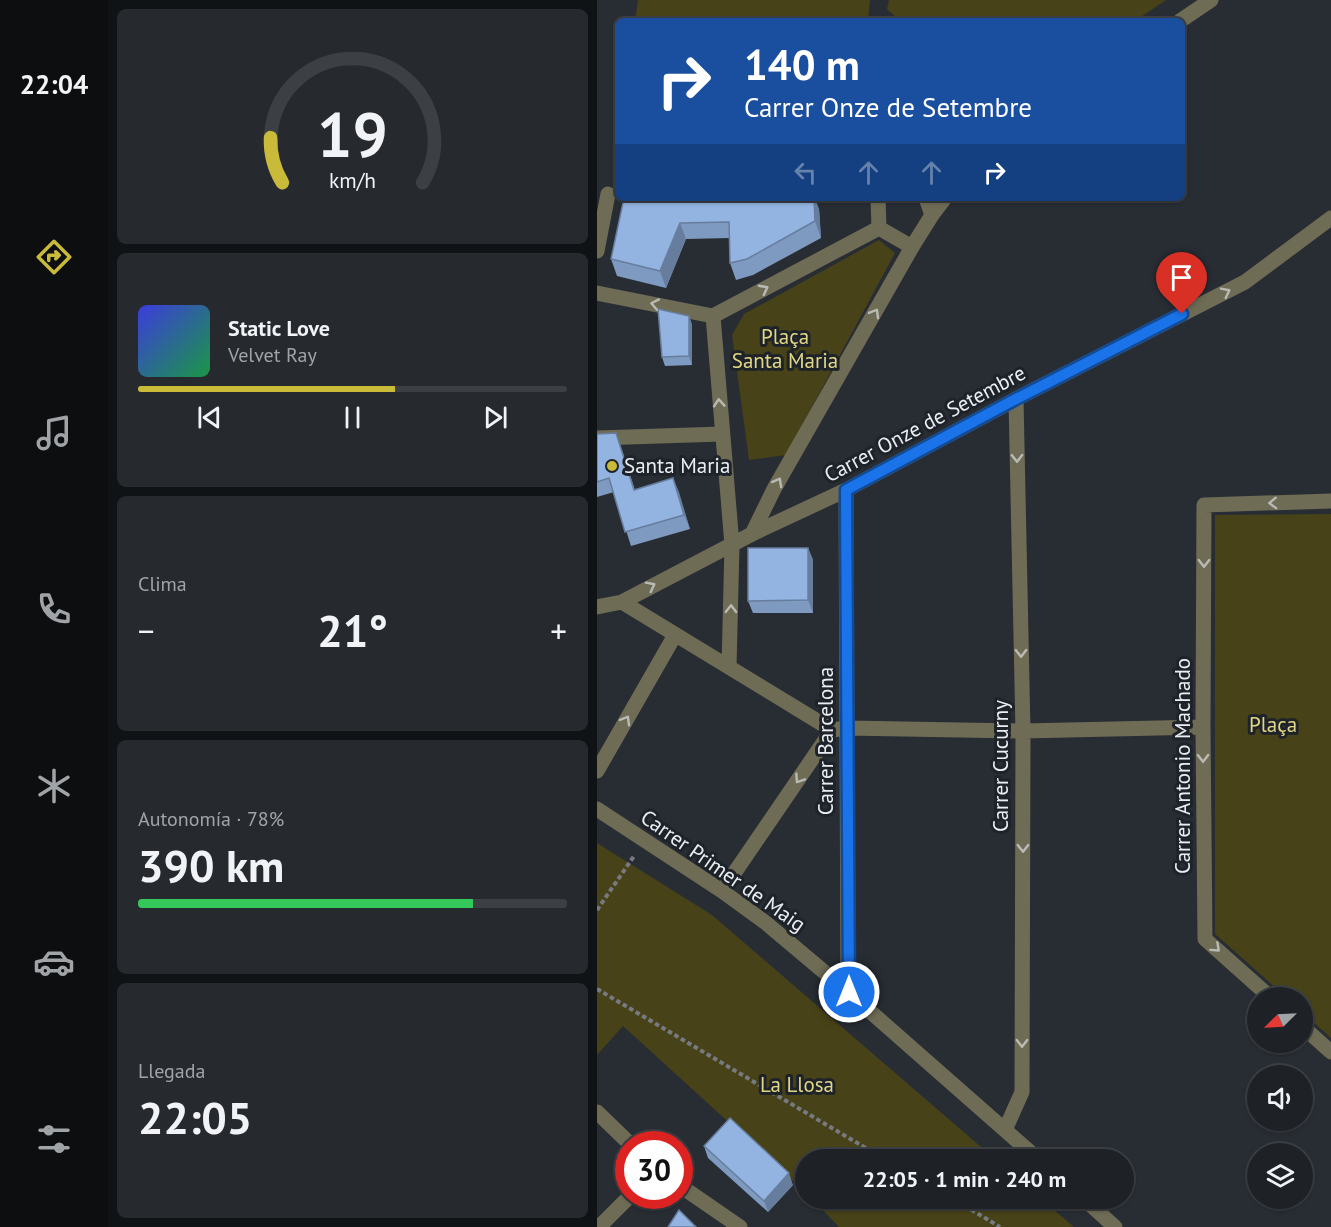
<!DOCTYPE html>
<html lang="es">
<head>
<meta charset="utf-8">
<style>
	:root { --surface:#1e2227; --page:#262a2f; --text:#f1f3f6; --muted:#a1a4a7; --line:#3c3f44; --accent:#caba3a }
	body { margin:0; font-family:"PT Sans",sans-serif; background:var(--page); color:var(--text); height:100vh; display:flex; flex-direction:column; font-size:22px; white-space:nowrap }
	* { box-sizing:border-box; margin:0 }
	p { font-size:20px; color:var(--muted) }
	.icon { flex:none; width:33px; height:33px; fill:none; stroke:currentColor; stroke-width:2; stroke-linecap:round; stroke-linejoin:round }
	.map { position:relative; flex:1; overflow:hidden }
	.side { display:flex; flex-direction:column; gap:9px; padding:9px; background:#101315; width:489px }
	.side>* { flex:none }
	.guide { position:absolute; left:18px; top:18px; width:570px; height:183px; border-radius:9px; box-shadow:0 2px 4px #0004,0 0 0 2px var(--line); background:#1a4fa0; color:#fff; overflow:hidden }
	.needle { width:39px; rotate:246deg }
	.tools { position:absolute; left:650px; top:987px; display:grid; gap:12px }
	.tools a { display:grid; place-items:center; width:66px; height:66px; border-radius:50%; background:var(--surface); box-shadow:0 2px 4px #0004,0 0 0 2px var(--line); font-size:30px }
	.speed { position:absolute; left:18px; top:1131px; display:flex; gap:12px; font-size:30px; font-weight:700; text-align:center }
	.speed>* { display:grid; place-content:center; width:78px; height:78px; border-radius:50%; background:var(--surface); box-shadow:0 2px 4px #0004,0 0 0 2px var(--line); line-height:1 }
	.speed .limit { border:9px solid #d22; background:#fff; color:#111 }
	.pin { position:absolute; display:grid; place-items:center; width:51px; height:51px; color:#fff; margin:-62px -26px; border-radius:50% 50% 50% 0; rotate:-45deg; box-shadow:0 0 6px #0007 }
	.pin .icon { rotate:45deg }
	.me { position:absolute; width:66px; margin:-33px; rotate:0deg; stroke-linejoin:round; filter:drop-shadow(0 0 4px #0008) }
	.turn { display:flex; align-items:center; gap:21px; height:126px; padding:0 30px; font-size:27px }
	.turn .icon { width:78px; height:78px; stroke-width:2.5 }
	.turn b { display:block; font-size:42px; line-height:51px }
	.lanes { display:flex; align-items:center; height:57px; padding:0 30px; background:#0003; justify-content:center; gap:30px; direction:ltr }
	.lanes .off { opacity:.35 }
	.big { font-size:45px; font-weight:700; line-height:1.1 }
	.side .card { flex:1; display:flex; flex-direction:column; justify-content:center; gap:9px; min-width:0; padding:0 21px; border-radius:9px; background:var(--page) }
	.side .dial { align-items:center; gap:0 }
	.dial svg { height:156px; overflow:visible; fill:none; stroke:var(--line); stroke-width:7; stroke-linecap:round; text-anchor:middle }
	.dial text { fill:var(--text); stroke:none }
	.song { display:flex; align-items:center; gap:18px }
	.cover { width:72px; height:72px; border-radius:9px; background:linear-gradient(135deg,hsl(240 70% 55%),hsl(140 70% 35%)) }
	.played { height:6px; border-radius:3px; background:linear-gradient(90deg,var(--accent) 60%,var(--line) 60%) }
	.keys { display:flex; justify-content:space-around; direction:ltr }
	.heat { display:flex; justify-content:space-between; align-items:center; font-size:33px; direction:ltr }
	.charge { height:9px; border-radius:4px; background:linear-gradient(90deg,#34c759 78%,var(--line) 0) }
	.trip { position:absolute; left:198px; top:1149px; width:339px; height:60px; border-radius:30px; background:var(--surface); box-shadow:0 2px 4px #0004,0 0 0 2px var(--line); font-weight:700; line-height:60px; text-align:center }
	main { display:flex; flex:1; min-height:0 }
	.menu { display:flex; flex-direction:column; width:108px; justify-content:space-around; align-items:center; background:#0c0e10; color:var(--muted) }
	.menu .icon { width:42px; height:42px }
	.menu .selected { color:var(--accent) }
	.menu b { font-size:27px; color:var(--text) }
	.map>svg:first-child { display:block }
	.green { fill:#474217 }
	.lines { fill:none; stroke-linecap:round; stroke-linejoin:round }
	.path { stroke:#777b81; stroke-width:4; stroke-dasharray:4.5 3; stroke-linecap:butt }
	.pedestrian { stroke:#6f6c56; stroke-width:15 }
	.minor { stroke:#6f6c56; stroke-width:15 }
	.tertiary { stroke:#6f6c56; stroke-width:15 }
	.wall { fill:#7e9ac1 }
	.shaded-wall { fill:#677d9d }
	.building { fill:#93b3e0; stroke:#677d9d; stroke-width:1.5 }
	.oneway { stroke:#b9bab4 }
	.route-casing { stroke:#114b97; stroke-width:15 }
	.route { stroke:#1a73e8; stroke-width:10 }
	.poi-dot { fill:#caba3a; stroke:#1e232a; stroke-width:2 }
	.labels { text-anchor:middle; stroke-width:6; stroke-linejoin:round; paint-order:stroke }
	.park-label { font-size:21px; fill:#e1d684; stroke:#1e232a }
	.street-label { font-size:21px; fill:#eaeef2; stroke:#1e232a }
	.poi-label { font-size:21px; fill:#eaeef2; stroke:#1e232a; text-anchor:start }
</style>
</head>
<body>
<main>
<nav class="menu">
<b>22:04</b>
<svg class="icon selected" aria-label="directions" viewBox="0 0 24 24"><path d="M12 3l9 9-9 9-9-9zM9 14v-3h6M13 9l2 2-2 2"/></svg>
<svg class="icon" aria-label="music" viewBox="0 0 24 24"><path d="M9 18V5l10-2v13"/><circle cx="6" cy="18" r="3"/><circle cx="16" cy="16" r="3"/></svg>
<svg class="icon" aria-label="phone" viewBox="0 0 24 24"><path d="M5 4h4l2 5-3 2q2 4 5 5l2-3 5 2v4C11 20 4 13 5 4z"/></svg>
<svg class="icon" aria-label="climate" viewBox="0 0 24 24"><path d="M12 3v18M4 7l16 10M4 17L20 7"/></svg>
<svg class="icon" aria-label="car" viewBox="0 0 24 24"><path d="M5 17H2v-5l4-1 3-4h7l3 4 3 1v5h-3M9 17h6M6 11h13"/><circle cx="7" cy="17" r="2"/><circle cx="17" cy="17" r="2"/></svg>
<svg class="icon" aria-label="filters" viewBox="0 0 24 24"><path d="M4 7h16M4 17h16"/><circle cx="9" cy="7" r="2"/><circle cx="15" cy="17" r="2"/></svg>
</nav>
<section class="side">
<div class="card dial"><svg viewBox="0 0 100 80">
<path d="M14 69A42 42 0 1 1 86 69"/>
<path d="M14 69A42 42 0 0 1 8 46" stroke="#caba3a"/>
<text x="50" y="56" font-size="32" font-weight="700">19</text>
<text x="50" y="72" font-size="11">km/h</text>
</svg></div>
<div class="card">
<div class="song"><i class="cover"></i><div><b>Static Love</b><p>Velvet Ray</p></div></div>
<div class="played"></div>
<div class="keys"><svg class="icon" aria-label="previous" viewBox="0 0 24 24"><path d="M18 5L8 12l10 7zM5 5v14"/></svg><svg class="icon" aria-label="pause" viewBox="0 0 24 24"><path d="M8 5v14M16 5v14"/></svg><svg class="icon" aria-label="next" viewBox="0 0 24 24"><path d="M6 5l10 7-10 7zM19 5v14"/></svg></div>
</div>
<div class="card"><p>Clima</p>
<div class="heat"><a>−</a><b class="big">21°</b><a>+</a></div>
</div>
<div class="card"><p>Autonomía · 78%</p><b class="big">390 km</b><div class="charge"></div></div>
<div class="card"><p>Llegada</p><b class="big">22:05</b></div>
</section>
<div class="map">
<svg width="734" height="1227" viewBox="0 0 734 1227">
	<rect width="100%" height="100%" fill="#282d34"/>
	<!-- green -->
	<path class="green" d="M41 0H273L271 21H38Z
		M292 0H569L538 21H303L290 9Z
		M282 240 298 253 189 455 152 460 135 335 147 314Z
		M734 514V1038L705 1012V998L689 997 618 934V515Z
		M0 843 115 915 398 1159 208 1160V1192L26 1026 0 1055Z
		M215 1199H444L477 1227H242Z"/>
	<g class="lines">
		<!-- path -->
		<path class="path" d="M0 910 37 856
			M0 989 289 1160
			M355 1198 403 1227"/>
		<!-- pedestrian -->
		<path class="pedestrian" d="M281 198 282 228
			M116 316 282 228 315 247
			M0 438 125 434
			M0 1112 33 1144
			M2 1227 33 1196"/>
		<!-- minor -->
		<path class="minor" d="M329 198 335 215
			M0 251 11 194
			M0 293 116 316 135 545 132 667
			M249 490 251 992
			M155 534 249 490 419 399 648 282 734 218
			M25 602 235 730 250 728 426 731 606 727
			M0 771 78 635
			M0 809 125 891 169 923 251 992 442 1160
			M125 891 235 730
			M674 998 608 939 606 727 607 505 734 501
			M705 1026 734 1052
			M408 1130 425 1092 426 731 419 399
			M82 1185 143 1227
			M486 1198 518 1227"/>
		<!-- tertiary -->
		<path class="tertiary" d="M583 21 614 0
			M0 607 25 602 155 534 177 489 315 247 335 215 348 198"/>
	</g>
	<!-- wall -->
	<path class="wall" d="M27 198 222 209 224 238 156 275 139 280 133 263V238L89 239 69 288 20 276 14 259Z
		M92 316 95 325V365L68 366 65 357Z
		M19 433 38 490 76 478 93 529 34 546 17 492 0 497V434Z
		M211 548 216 560V613H156L151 601Z
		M107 1146 196 1185 171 1212 111 1158Z"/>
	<!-- shaded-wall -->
	<path class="shaded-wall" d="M217 198H218L222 209 224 238 218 221Z
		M83 223 89 239 69 288 63 271Z
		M92 316 95 325V365L92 356Z
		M19 433 24 447 42 504 37 490Z
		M76 478 82 492 93 529 87 515Z
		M211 548 216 560V613L211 600Z
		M192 1173 196 1185 171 1212 167 1201Z"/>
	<!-- building -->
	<path class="building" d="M27 198H217L218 221 150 259 133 263 132 222 83 223 63 271 14 259Z
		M61 309 92 316V356L65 357Z
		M19 433 37 490 76 478 87 515 28 532 12 478 0 482V434Z
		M151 548H211V600L151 601Z
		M133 1118 192 1173 167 1201 107 1146Z
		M82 1210 99 1227H71Z"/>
	<!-- one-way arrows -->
	<defs><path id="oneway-chevron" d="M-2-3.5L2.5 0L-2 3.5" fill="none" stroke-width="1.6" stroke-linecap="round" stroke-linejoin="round" transform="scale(1.5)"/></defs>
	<g class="oneway">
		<use href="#oneway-chevron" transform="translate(167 289) rotate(-28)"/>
		<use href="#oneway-chevron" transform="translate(629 292) rotate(-27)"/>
		<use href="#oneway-chevron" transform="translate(58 304) rotate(-169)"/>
		<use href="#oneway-chevron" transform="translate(278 313) rotate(-60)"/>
		<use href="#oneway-chevron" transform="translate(122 403) rotate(-94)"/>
		<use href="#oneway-chevron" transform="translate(420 458) rotate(89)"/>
		<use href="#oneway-chevron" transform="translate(181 482) rotate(-61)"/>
		<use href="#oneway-chevron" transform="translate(676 503) rotate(178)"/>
		<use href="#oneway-chevron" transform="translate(607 563) rotate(90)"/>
		<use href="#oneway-chevron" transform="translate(54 586) rotate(-27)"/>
		<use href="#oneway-chevron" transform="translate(134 609) rotate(-89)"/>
		<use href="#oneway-chevron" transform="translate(424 653) rotate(89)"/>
		<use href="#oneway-chevron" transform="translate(29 720) rotate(-60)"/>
		<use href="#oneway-chevron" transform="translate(606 758) rotate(89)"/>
		<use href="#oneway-chevron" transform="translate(202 779) rotate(124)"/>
		<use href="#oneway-chevron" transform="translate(426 848) rotate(90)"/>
		<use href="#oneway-chevron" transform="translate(619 948) rotate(42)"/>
		<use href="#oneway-chevron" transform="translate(425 1043) rotate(90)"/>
	</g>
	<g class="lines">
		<defs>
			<path id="route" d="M252 992 249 490 419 399 585 314"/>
		</defs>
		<!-- route casing -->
		<use href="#route" class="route-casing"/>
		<!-- route -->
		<use href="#route" class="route"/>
	</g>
	<!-- markers -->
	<circle class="poi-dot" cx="15" cy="466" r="6"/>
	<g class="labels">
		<!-- park labels -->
		<g class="park-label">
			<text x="188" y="344">Plaça<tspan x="188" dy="24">Santa Maria</tspan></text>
			<text x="676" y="732">Plaça</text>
			<text x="200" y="1092">La Llosa</text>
		</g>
		<!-- street labels -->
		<g class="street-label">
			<text transform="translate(328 424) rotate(-28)" y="7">Carrer Onze de Setembre</text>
			<text transform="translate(229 741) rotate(-90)" y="7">Carrer Barcelona</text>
			<text transform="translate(404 766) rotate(-90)" y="7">Carrer Cucurny</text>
			<text transform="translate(586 766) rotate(-90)" y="7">Carrer Antonio Machado</text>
			<text transform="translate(126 871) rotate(35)" y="7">Carrer Primer de Maig</text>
		</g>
		<!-- poi labels -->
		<g class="poi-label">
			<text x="27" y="473">Santa Maria</text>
		</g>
	</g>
</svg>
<div class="tools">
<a><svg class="needle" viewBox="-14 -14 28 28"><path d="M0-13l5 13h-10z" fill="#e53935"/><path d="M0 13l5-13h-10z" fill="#a1a4a7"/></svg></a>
<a><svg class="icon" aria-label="sound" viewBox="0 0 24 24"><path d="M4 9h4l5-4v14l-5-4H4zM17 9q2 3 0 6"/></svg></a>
<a><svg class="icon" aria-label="layers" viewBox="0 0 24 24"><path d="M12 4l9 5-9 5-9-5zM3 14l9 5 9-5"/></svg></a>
</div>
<div class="speed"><div class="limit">30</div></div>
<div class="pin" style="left:585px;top:314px;background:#d93025"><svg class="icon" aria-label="arrive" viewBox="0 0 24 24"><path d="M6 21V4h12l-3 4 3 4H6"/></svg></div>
<svg class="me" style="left:252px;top:992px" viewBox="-20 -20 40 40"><circle r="17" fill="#1a73e8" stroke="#fff" stroke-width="3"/><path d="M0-11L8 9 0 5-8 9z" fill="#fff"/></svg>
<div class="trip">22:05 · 1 min · 240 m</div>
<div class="guide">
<div class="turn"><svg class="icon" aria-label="right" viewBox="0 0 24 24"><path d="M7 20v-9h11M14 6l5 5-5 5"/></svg><div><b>140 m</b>Carrer Onze de Setembre</div></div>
<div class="lanes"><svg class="icon off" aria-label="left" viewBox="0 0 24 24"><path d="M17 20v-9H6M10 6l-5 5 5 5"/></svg><svg class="icon off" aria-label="ahead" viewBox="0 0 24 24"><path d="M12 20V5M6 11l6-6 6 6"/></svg><svg class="icon off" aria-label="ahead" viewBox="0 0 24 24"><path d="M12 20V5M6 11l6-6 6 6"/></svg><svg class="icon" aria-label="right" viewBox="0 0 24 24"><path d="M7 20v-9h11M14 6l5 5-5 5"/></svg></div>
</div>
</div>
</main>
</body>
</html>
